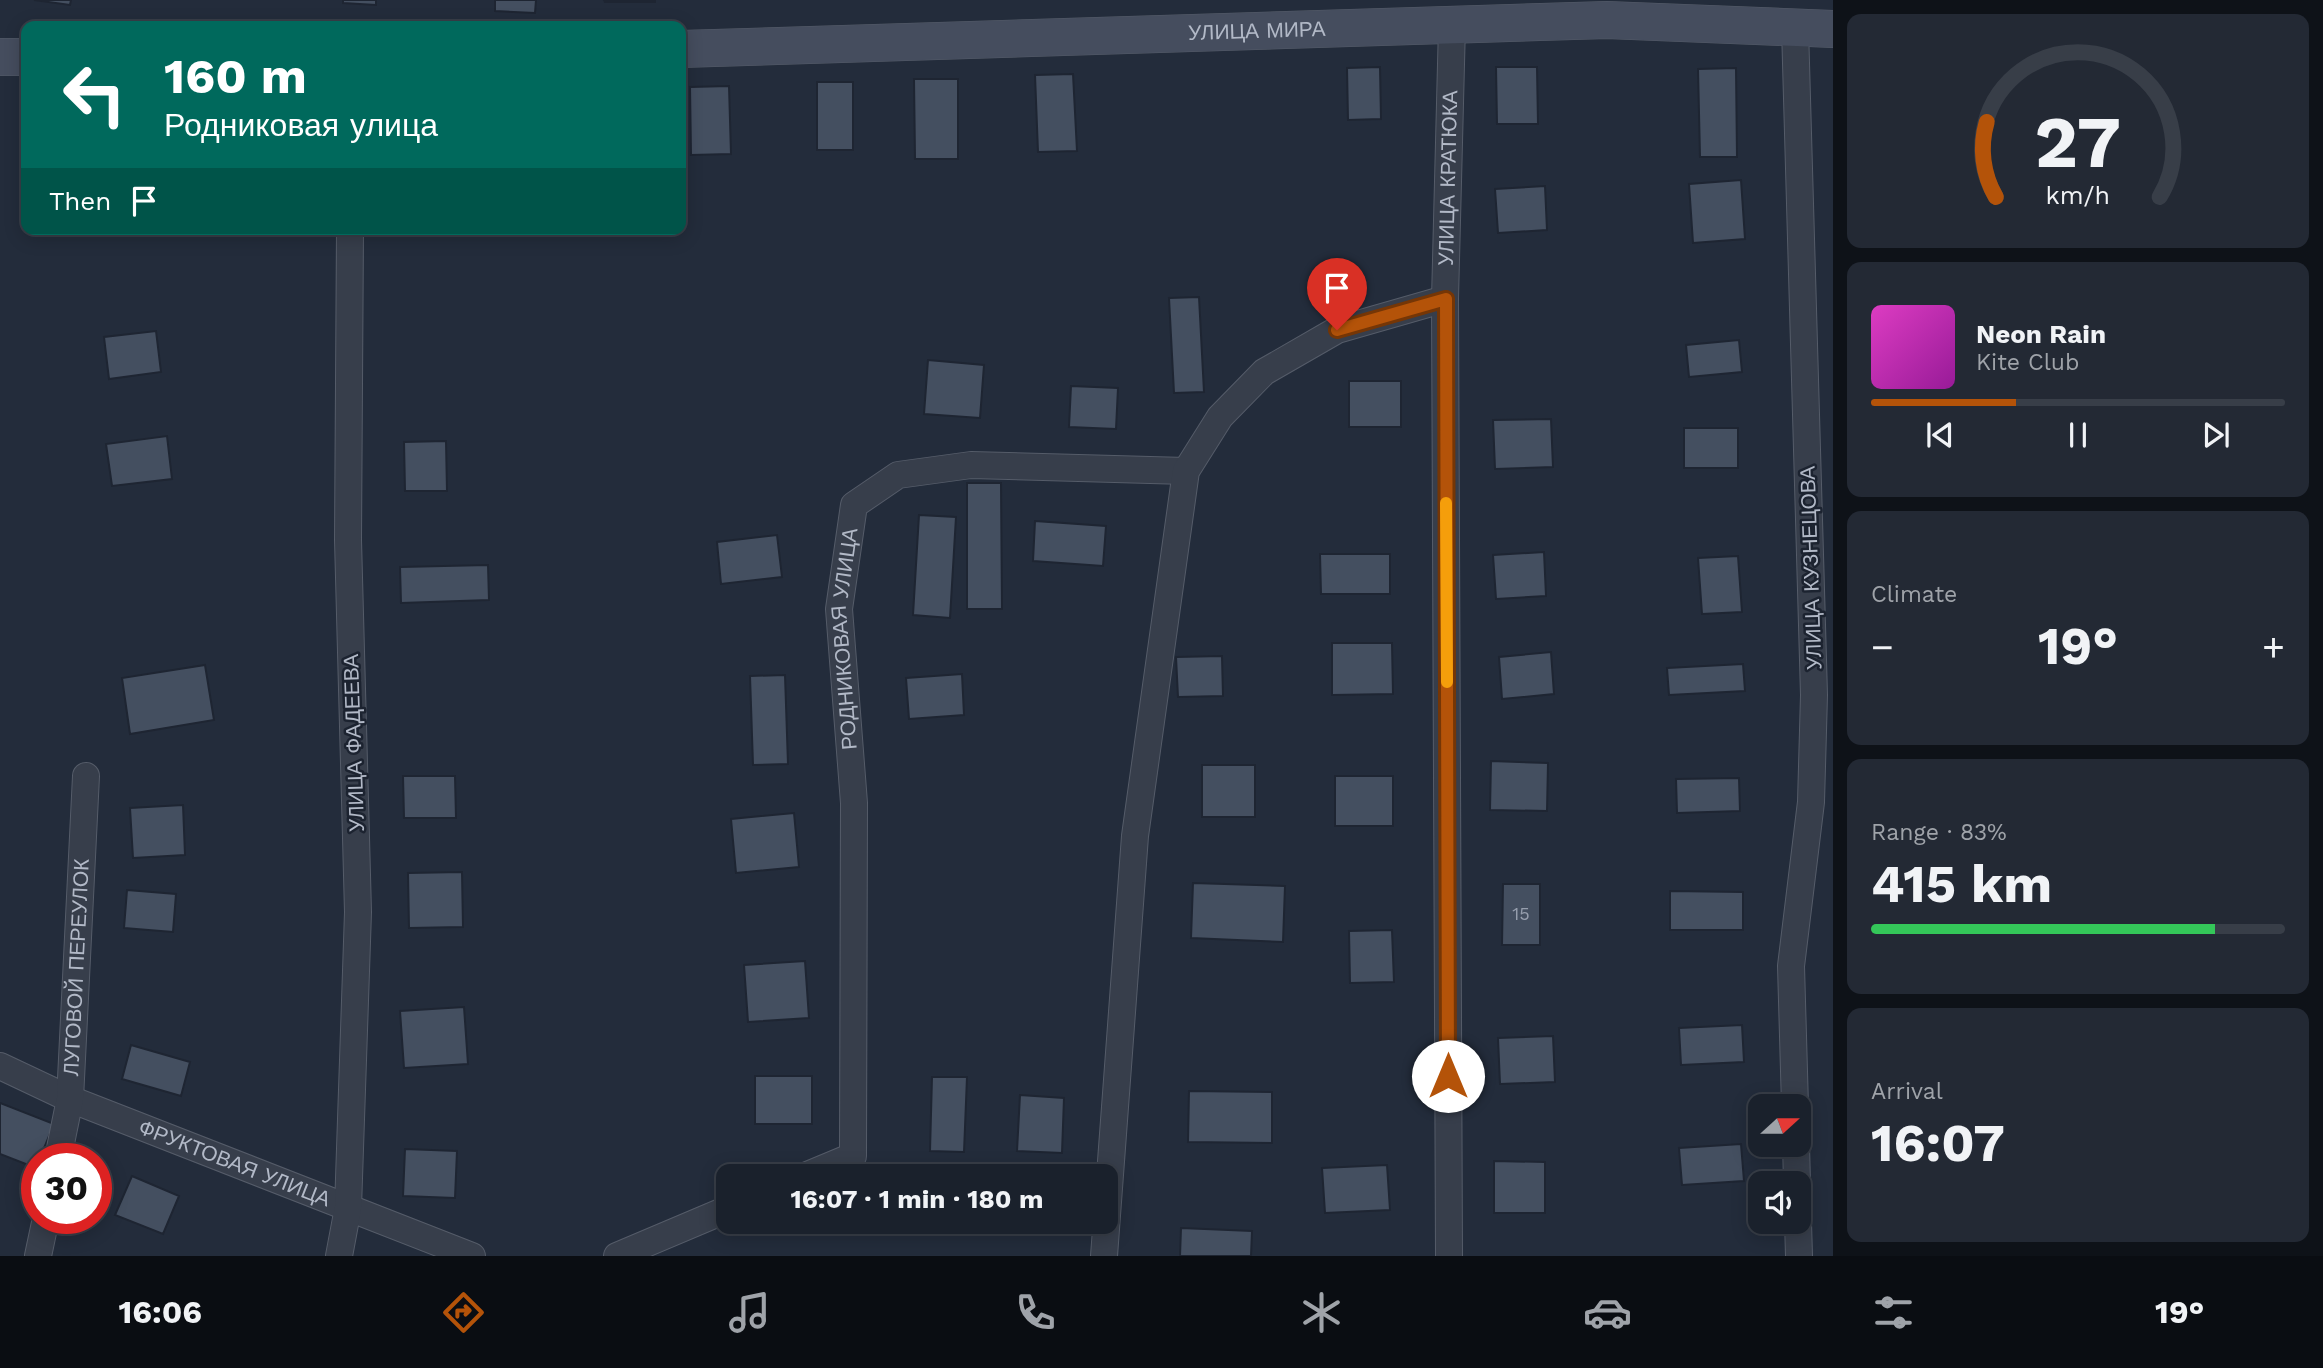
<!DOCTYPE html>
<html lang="en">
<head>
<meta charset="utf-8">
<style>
	:root { --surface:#1a212c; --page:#232934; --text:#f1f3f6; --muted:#9fa3a9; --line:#383e48; --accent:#b45309 }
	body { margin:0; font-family:"Work Sans",sans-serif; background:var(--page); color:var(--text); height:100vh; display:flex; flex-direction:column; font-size:26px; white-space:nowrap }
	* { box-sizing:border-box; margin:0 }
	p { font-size:23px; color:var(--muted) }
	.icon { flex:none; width:38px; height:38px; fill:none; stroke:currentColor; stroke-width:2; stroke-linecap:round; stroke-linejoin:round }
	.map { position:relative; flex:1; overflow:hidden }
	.details { display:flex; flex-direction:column; gap:14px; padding:14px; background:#0e1218; width:490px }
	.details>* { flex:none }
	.guide { position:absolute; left:21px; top:21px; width:665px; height:214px; border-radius:14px; box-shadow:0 4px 18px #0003,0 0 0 2px var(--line); background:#00695c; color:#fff; overflow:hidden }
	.needle { width:46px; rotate:69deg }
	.buttons { position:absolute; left:1748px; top:1094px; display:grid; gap:14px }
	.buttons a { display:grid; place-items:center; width:63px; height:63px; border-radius:14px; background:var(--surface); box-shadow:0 4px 18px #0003,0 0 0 2px var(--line); font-size:35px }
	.speed { position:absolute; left:21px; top:1143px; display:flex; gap:14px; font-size:35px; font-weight:700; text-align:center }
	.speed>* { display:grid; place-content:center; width:91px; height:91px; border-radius:50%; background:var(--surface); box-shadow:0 4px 18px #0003,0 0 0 2px var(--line); line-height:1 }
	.speed .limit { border:10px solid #d22; background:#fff; color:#111 }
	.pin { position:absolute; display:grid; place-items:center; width:60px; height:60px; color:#fff; margin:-72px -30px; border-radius:50% 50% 50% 0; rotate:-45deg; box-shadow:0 0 7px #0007 }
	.pin .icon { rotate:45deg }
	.me { position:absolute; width:77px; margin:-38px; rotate:0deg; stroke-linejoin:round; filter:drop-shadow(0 0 5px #0008) }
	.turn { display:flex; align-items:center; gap:24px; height:147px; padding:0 28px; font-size:32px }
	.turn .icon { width:91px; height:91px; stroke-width:2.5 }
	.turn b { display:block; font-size:49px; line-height:60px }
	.then { display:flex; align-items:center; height:66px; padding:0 28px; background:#0003; gap:14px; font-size:26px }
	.big { font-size:52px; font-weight:700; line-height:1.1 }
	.details .card { flex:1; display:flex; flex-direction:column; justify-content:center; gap:10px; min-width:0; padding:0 24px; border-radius:14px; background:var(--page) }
	.details .dial { align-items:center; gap:0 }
	.dial svg { height:182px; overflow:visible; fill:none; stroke:var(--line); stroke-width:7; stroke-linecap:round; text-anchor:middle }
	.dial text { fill:var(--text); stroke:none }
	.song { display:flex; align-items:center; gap:21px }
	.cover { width:84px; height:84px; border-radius:10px; background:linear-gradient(135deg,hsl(310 70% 55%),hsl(300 70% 35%)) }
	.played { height:7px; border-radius:4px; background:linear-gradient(90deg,var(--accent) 35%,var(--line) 35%) }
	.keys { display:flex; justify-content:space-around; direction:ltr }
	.heat { display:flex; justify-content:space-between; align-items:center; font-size:38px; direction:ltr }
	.charge { height:10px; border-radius:5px; background:linear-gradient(90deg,#34c759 83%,var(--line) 0) }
	.trip { position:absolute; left:716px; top:1164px; width:402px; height:70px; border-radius:14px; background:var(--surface); box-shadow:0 4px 18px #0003,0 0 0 2px var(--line); font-weight:700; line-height:70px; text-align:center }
	.tab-bar { display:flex; height:112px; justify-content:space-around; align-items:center; background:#0a0d12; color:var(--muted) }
	.tab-bar .icon { width:49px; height:49px }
	.tab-bar .current { color:var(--accent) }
	.tab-bar b { font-size:32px; color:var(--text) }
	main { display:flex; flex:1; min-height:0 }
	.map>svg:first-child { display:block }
	.building { fill:#444f60; stroke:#1e2532; stroke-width:2 }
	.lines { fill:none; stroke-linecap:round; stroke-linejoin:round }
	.street-casing { stroke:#555c69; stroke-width:28 }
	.secondary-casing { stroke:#555c69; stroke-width:38 }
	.street { stroke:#373e4b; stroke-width:26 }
	.secondary { stroke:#454d5e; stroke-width:37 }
	.route-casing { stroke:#753606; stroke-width:18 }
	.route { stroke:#b45309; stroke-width:12 }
	.slow { stroke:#f59e0b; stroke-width:12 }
	.labels { text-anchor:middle; stroke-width:5; stroke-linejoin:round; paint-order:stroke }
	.number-label { font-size:18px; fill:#969ead }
	.street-label { font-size:21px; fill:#b2b9c7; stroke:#1c2330 }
</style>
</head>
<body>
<main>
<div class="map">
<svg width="1833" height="1256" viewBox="0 0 1833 1256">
	<rect width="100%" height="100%" fill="#232c3b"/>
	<!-- building -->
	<path class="building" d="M34 0H71L70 5Z
		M343 0H376V5L343 3Z
		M495 0H536L535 13 495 11Z
		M604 0H655V2H605Z
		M1380 67 1381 119 1348 120 1347 68Z
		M1496 67H1537L1538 124H1497Z
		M1736 68 1737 157H1700L1698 69Z
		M1073 74 1077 151 1038 152 1035 75Z
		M914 79H958V159H915Z
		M817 82H853V150H817Z
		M729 86 731 154 691 155 690 87Z
		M1741 180 1745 239 1693 243 1689 184Z
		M1545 186 1547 230 1498 233 1495 189Z
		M1199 297 1204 392 1174 393 1169 298Z
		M156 331 161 372 109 379 104 337Z
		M1739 340 1742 372 1689 377 1686 345Z
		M928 360 984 365 980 418 924 414Z
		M1349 381H1401V427H1349Z
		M1071 386 1118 388 1116 429 1069 427Z
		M1551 419 1553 467 1495 469 1493 420Z
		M1684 428H1738V468H1684Z
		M167 436 172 479 112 486 106 444Z
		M446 441 447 491H405L404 442Z
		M967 483H1001L1002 609H967Z
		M919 515 956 517 950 618 913 615Z
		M1035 521 1106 526 1103 566 1033 561Z
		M777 535 782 577 721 584 717 542Z
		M1544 552 1546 596 1496 599 1493 555Z
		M1320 554H1390V594H1321Z
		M1738 556 1742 612 1702 614 1698 558Z
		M488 565 489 600 401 603 400 567Z
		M1332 643H1392L1393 694 1332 695Z
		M1551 652 1554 694 1502 699 1499 657Z
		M1222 656 1223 696 1178 697 1176 657Z
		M1743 664 1745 691 1669 695 1667 668Z
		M205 665 214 720 130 734 122 678Z
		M962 674 964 715 909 719 906 678Z
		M785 675 788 764 753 765 750 676Z
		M1491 761 1548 763 1547 811 1490 810Z
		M1202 765H1255V817H1202Z
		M403 776H455L456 818H404Z
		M1335 776H1393V826H1335Z
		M1739 778 1740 811 1677 813 1676 779Z
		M183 805 185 855 133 858 130 808Z
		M794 813 799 867 736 873 731 819Z
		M462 872 463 927 409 928 408 873Z
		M1193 883 1285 886 1283 942 1191 938Z
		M1503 884H1540V945H1502Z
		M127 890 176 894 173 932 124 928Z
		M1670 891 1743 892V930H1670Z
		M1392 930 1394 982 1350 983 1349 931Z
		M805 961 809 1018 748 1022 744 965Z
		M464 1007 468 1064 404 1068 400 1011Z
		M1742 1025 1744 1062 1681 1065 1679 1028Z
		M1553 1036 1555 1082 1500 1084 1498 1038Z
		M131 1045 190 1062 181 1096 122 1079Z
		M755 1076H812V1124H755Z
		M932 1077H967L964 1152 930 1151Z
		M1189 1091 1272 1092V1143L1188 1142Z
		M1020 1095 1064 1098 1062 1153 1017 1151Z
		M0 1103 54 1124 40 1158H37L36 1168 0 1154Z
		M1741 1144 1744 1181 1682 1185 1679 1148Z
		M405 1149 457 1151 455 1198 403 1196Z
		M1494 1161 1545 1162V1213H1494Z
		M1387 1165 1390 1210 1325 1213 1322 1168Z
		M132 1176 179 1196 163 1234 115 1215Z
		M1181 1228 1252 1231 1251 1256H1180Z"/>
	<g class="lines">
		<defs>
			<g id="street">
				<path id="s1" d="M0 1066 70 1099 472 1256"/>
				<path d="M1795 1106 1791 966 1811 802 1814 695 1795 28"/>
				<path d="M1796 1144 1797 1183"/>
				<path id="s2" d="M58 1158 70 1099 86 776"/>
				<path id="s3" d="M805 1176 853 1156 854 803 839 609 854 505 898 475 971 465 1186 471"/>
				<path d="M1798 1222 1799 1256"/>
				<path d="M38 1256 46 1218"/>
				<path d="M339 1256 348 1208 358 912 348 540 350 229"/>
				<path d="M617 1256 728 1209"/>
				<path d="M1104 1256 1135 836 1186 471 1220 417 1264 372 1337 330 1445 299"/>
				<path id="s4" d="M1449 1256 1445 299 1452 25"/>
			</g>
			<g id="secondary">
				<path id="s5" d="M681 49 1607 20 1833 29"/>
				<path d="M0 57H26"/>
			</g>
		</defs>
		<!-- street casing -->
		<use href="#street" class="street-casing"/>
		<!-- secondary casing -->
		<use href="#secondary" class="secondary-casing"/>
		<!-- street -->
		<use href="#street" class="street"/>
		<!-- secondary -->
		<use href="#secondary" class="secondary"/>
	</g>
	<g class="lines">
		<defs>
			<path id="route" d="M1337 330 1446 299 1448 1076"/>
		</defs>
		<!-- route casing -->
		<use href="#route" class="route-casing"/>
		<!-- route -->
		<use href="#route" class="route"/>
		<!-- slow -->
		<path class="slow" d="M1446 503 1447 682"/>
	</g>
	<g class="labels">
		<!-- number labels -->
		<g class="number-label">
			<text x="1521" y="920">15</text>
		</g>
		<!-- street labels -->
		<g class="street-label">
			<text dy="7" stroke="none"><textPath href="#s5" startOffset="576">УЛИЦА МИРА</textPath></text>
			<text dy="7" stroke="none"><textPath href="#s4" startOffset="1078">УЛИЦА КРАТЮКА</textPath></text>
			<text transform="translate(1811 568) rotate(-92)" y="7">УЛИЦА КУЗНЕЦОВА</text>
			<text dy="7" stroke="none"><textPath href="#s3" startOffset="570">РОДНИКОВАЯ УЛИЦА</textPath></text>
			<text transform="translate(354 743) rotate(-92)" y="7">УЛИЦА ФАДЕЕВА</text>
			<text dy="7" stroke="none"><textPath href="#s2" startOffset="192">ЛУГОВОЙ ПЕРЕУЛОК</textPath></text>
			<text dy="7" stroke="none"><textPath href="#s1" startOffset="254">ФРУКТОВАЯ УЛИЦА</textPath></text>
		</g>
	</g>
</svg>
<div class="buttons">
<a><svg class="needle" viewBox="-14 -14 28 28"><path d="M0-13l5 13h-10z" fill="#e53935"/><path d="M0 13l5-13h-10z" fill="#9fa3a9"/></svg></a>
<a><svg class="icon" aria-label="sound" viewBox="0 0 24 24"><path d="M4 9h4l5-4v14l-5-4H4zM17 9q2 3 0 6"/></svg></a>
</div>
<div class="speed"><div class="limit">30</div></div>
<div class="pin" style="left:1337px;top:330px;background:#d93025"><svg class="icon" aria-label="arrive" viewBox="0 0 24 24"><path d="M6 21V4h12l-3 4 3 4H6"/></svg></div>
<svg class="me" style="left:1448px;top:1076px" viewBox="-20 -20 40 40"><circle r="19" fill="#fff"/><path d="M0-13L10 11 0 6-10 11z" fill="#b45309"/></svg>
<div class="trip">16:07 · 1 min · 180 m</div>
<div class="guide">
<div class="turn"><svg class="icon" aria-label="left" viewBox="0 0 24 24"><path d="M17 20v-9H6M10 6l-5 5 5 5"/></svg><div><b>160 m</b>Родниковая улица</div></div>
<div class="then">Then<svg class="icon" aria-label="arrive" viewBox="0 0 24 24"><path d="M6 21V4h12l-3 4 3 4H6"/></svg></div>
</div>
</div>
<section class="details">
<div class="card dial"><svg viewBox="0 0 100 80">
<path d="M14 69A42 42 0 1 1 86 69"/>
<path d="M14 69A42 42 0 0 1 10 36" stroke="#b45309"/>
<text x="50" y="56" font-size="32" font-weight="700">27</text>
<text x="50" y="72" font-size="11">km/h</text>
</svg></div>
<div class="card">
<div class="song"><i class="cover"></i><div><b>Neon Rain</b><p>Kite Club</p></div></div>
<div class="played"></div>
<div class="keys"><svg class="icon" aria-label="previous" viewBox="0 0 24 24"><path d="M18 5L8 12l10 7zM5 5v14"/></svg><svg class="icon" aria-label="pause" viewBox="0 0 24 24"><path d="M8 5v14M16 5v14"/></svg><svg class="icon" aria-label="next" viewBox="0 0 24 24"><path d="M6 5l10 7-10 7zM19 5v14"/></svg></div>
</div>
<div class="card"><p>Climate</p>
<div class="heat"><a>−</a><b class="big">19°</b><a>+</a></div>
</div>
<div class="card"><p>Range · 83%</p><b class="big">415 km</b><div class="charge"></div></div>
<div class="card"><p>Arrival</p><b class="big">16:07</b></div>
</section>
</main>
<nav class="tab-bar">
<b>16:06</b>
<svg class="icon current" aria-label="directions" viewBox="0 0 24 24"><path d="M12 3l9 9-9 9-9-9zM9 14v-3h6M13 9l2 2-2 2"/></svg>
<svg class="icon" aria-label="music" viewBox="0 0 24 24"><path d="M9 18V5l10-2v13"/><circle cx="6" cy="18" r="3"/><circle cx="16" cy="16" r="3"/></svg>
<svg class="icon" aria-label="phone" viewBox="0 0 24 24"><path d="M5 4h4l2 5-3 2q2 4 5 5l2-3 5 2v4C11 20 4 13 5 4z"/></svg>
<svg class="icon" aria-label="climate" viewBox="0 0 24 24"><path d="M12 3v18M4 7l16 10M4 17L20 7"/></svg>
<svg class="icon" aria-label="car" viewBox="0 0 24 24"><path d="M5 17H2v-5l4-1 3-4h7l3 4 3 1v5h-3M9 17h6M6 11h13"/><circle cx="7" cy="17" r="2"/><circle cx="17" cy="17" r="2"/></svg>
<svg class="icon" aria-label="filters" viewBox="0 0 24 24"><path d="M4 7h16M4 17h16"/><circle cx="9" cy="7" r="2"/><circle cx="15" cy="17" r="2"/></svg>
<b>19°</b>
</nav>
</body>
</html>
